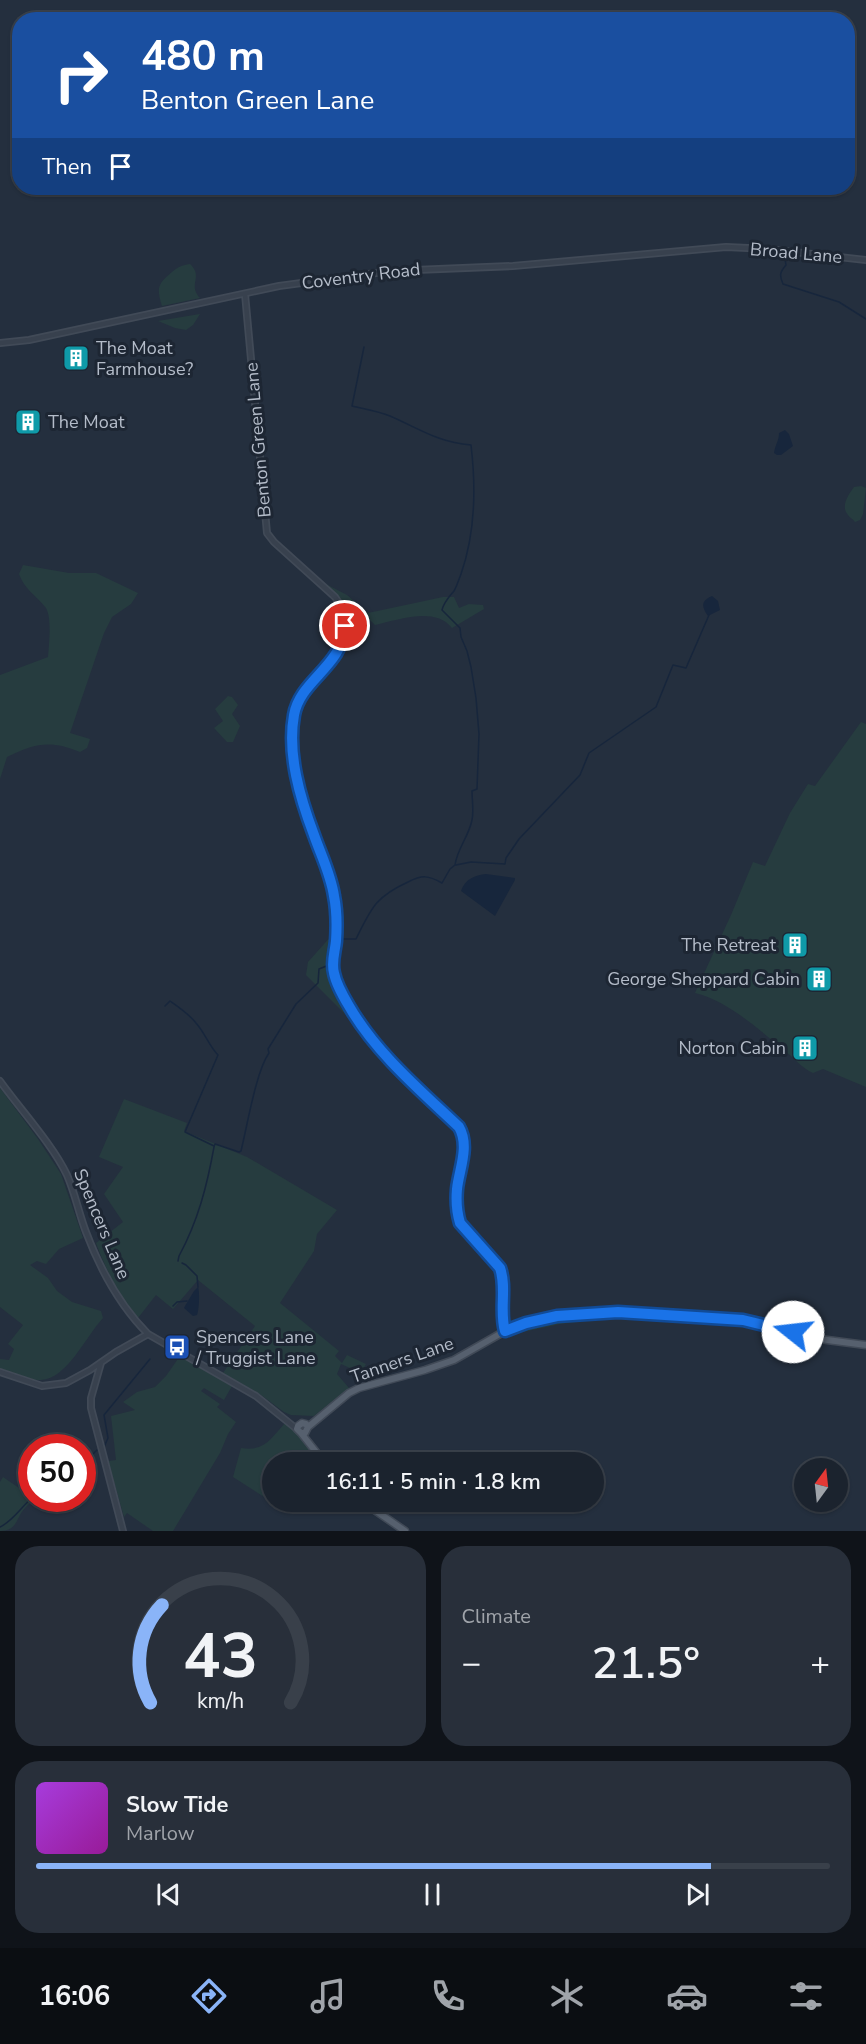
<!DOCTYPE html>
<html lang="en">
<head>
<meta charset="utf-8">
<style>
	:root { --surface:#1b232e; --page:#282f3a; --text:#f1f3f6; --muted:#a0a4aa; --line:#39404a; --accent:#8ab4f8 }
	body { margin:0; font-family:"Nunito Sans",sans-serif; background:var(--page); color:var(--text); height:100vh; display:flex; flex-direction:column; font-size:22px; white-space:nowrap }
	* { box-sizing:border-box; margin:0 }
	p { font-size:20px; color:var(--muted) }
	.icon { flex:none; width:33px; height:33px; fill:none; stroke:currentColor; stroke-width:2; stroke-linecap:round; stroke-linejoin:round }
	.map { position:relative; height:1531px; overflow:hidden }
	.details { display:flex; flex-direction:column; gap:15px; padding:15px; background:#0f1319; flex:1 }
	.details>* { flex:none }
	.banner { position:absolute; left:12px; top:12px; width:843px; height:183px; border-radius:24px; box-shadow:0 2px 4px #0004,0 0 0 2px var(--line); background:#1a4fa0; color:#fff; overflow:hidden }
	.needle { width:39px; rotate:15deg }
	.tools { position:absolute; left:794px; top:1458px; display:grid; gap:12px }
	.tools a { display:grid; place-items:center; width:54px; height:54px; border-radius:50%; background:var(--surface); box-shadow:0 2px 4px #0004,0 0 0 2px var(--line); font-size:30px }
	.speed { position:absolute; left:18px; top:1434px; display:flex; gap:12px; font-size:30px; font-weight:700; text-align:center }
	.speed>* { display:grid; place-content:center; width:78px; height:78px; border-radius:50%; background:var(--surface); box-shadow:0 2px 4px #0004,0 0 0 2px var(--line); line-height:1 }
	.speed .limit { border:9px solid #d22; background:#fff; color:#111 }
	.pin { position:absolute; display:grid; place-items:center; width:51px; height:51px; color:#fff; margin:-26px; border:3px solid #fff; border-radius:50%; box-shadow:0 2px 6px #0007 }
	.me { position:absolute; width:66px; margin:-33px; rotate:286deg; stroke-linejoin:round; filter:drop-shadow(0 0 4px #0008) }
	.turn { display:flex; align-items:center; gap:21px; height:126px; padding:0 30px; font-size:27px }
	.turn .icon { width:78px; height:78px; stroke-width:2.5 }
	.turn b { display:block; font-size:42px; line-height:51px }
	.then { display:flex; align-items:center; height:57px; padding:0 30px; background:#0003; gap:12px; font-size:22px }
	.big { font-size:45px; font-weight:600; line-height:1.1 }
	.details .widget { flex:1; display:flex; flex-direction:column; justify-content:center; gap:9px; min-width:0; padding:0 21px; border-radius:24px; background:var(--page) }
	.details .dial { align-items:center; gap:0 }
	.dial svg { height:156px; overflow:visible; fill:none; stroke:var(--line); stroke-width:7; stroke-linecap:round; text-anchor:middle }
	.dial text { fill:var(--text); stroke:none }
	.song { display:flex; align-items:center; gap:18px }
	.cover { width:72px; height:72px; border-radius:9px; background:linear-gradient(135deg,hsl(280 70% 55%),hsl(300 70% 35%)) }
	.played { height:6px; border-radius:3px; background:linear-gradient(90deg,var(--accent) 85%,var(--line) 85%) }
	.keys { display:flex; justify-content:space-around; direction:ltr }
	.heat { display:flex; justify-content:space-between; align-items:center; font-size:33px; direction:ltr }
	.details .tiles { flex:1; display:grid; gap:15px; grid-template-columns:1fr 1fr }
	.widget:last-child { grid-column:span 2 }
	.trip { position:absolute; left:262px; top:1452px; width:342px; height:60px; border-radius:30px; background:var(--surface); box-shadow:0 2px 4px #0004,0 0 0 2px var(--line); font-weight:600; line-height:60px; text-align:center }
	.tab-bar { display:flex; height:96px; justify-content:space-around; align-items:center; background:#0b0e12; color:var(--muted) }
	.tab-bar .icon { width:42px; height:42px }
	.tab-bar .selected { color:var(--accent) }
	.tab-bar b { font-size:27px; color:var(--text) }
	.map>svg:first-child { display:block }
	.green { fill:#263c3f }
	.water { fill:#17263c }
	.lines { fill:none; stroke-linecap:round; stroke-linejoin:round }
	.stream { stroke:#17263c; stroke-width:1.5 }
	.minor-casing { stroke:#414a57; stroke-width:8 }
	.major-casing { stroke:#414a57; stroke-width:9 }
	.minor { stroke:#38414e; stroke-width:4.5 }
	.major { stroke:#56606e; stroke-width:6 }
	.route-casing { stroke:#114b97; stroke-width:15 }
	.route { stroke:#1a73e8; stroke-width:10 }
	.labels { text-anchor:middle; stroke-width:6; stroke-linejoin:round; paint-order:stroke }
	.street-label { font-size:18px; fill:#b4bcc9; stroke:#1d2633 }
	.poi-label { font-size:18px; fill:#b4bcc9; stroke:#1d2633; text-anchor:start }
</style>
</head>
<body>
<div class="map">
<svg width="866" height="1531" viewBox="0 0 866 1531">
	<rect width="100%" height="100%" fill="#242f3e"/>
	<!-- green -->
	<path class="green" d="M190 264C204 277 187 284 200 298L162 306C156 287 158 284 172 272 178 267 182 265 190 264Z
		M200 314 193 325 186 330 175 328 158 321Z
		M861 486 866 488 863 514 860 520 855 522C853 519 850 518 848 515 840 506 849 494 854 487Z
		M23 565 69 573H96L138 593 131 604 112 617 104 633 70 733 90 739 87 748 80 752C51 740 35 743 7 757L0 779V819V675L48 657C49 645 52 618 46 608 37 596 24 589 19 574Z
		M322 582 347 595 368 613 443 597H454L459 608 469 604 483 605 484 609 452 628C435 606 398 620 375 625L370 620 349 619 341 601Z
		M228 696 232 697 238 705 232 714 240 726 233 742H227L214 728 223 721 215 709Z
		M861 722 866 724V1087L823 1069 813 1073C802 1068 794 1058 784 1050 758 1029 728 1001 695 993L731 915 753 862 765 866 790 813 808 784 815 786Z
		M333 934 328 976 334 983 363 1032 306 975 308 962Z
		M0 1088 38 1139 61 1174 83 1238 59 1249 46 1264 37 1261 30 1265 48 1278 57 1291 72 1302 101 1311 103 1318C86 1336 67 1379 41 1380 28 1381 13 1374 0 1370V1359L9 1360 14 1349 8 1344 23 1325 0 1307Z
		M124 1099 187 1123 184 1131 247 1157 337 1210 317 1234 314 1251 280 1303 339 1351 335 1356 342 1363 347 1355 366 1364 361 1373 341 1364 337 1374 349 1388 314 1416 291 1415 284 1412 261 1395 223 1373 255 1326 198 1280 173 1309 156 1295 138 1318C119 1297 106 1270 96 1243L123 1222 104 1194 123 1167 99 1157Z
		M584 1317 585 1321 560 1324 514 1334C530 1319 563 1319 584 1317Z
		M180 1356 232 1386 224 1400 204 1388 201 1391 220 1404 217 1407 236 1422 228 1434 220 1453 173 1531H153L127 1513 124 1517 108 1461 116 1460 111 1416 135 1410 123 1402 137 1392 155 1387 166 1376Z
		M285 1423 297 1434 319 1462H273V1502H297L289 1513 233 1477 241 1448C265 1452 271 1438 285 1423Z
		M3 1477 19 1488 31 1489 32 1498 37 1499C33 1501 28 1504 25 1508 16 1517 18 1531 0 1531V1482Z"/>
	<!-- water -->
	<path class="water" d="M785 430 789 434 793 446 781 455H777L774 453C775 445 779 441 779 433Z
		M712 596 718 601 720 610 708 616C701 606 701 601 712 596Z
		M486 874 515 878V880L495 916 461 891C465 879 475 875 486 874Z
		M198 1287C200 1292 199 1310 197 1315L193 1316 184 1308 185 1306 194 1291Z"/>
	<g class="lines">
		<!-- stream -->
		<path class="stream" d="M785 259 786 265C780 272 779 275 783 284L839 302 866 319
			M456 865 471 862 505 864 506 858 519 839 580 775 589 753 656 707 673 665 686 668 709 615
			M340 939H356C371 909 375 897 408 882 422 875 428 875 442 883L450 869 455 865C457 849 469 836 472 820 474 811 472 800 472 791L477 789 479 734 476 698 471 667 467 651 461 637 460 628 442 610C444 602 449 597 454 591 457 586 459 579 461 574 475 534 476 487 471 445 437 442 420 429 390 416 378 411 364 409 352 406L364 347
			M165 1006 170 1001C180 1008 189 1014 196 1023 205 1033 209 1046 218 1055L185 1132 214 1146
			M178 1261 179 1256C198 1221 207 1186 214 1147L215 1144 239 1152 241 1151C247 1127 256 1071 269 1053L268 1049 296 1004 318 983 319 969 329 965 334 938
			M182 1263 186 1265 197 1276 198 1287
			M173 1306 177 1302 187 1301
			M104 1447 108 1438 104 1415 150 1359
			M82 1465C89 1461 91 1455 97 1450
			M0 1527C13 1521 21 1507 32 1498"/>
		<defs>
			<path id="minor" d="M245 294 267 533 274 542 335 597C352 619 345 646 327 667 318 678 304 688 298 702 294 711 293 723 293 733 294 788 317 835 332 887 337 904 338 923 336 941 335 952 331 962 333 973 336 981 341 990 345 998 371 1048 418 1088 459 1127 470 1146 459 1169 457 1189 456 1200 457 1213 460 1223L500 1268C507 1288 499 1311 505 1331
				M0 343 29 340 279 286 391 271 513 266 726 247 767 249 866 260
				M0 1081C20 1109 53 1145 67 1175 75 1193 79 1214 86 1232 100 1269 120 1306 148 1334L256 1396 298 1430
				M101 1363 91 1398V1408L123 1531
				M0 1372 42 1386 66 1383 90 1370 116 1352 148 1334"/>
			<path id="major" d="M308 1427 306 1424 302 1423 298 1426 297 1429 301 1433H305L308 1427 349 1393 359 1388 425 1370 454 1360 505 1331 526 1323 564 1315 618 1312 743 1319 812 1338 866 1345
				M301 1433 324 1462
				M363 1502 405 1531"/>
		</defs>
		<!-- minor casing -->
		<use href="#minor" class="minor-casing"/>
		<!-- major casing -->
		<use href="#major" class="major-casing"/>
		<!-- minor -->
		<use href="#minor" class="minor"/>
		<!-- major -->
		<use href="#major" class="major"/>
	</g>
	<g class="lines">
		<defs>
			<path id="route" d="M345 626C343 666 300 680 294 715 287 754 300 798 314 835 321 855 331 875 334 896 337 911 337 926 336 941 335 952 331 962 334 973 336 984 343 996 349 1006 376 1053 420 1090 459 1127 470 1146 459 1170 457 1189 456 1200 457 1213 460 1223L500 1268C507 1288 499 1311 505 1331L526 1323 557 1316 618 1312 743 1320 793 1332"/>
		</defs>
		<!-- route casing -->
		<use href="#route" class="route-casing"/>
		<!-- route -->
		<use href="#route" class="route"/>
	</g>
	<!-- icons -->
	<defs>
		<symbol id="building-square" viewBox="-11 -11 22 22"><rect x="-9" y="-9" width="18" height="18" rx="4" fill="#0f9aa8" stroke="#1d2633"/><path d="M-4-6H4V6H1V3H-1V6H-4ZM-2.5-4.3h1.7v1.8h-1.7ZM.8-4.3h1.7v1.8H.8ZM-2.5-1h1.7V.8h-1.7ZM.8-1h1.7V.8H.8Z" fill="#fff"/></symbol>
		<symbol id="bus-square" viewBox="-11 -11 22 22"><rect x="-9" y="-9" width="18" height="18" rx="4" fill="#1a4fb4" stroke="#1d2633"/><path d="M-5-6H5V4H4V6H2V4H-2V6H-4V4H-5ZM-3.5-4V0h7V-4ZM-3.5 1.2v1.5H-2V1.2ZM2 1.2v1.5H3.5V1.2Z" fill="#fff"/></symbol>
	</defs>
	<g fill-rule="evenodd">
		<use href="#building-square" x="61" y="343" width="30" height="30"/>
		<use href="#building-square" x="13" y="407" width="30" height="30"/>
		<use href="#building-square" x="780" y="930" width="30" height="30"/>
		<use href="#building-square" x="804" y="964" width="30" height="30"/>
		<use href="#building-square" x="790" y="1033" width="30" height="30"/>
		<use href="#bus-square" x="162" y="1332" width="30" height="30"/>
	</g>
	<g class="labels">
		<!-- street labels -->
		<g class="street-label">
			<text transform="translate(796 253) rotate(5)" y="6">Broad Lane</text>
			<text transform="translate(361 276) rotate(-7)" y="6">Coventry Road</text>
			<text transform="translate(258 440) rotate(-95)" y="6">Benton Green Lane</text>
			<text transform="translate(102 1224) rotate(67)" y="6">Spencers Lane</text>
			<text transform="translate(402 1360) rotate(-19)" y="6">Tanners Lane</text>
		</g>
		<!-- poi labels -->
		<g class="poi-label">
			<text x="96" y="354">The Moat<tspan x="96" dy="21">Farmhouse?</tspan></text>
			<text x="48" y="428">The Moat</text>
			<text x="776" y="951" text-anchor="end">The Retreat</text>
			<text x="800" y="985" text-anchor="end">George Sheppard Cabin</text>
			<text x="786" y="1054" text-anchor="end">Norton Cabin</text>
			<text x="196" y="1343">Spencers Lane<tspan x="196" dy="21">/ Truggist Lane</tspan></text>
		</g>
	</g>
</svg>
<div class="tools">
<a><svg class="needle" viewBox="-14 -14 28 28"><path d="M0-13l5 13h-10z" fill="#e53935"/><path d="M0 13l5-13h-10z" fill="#a0a4aa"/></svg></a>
</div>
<div class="speed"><div class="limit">50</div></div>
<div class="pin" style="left:345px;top:626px;background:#d93025"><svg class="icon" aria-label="arrive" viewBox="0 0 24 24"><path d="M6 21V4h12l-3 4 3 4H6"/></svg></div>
<svg class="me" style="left:793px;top:1332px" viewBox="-20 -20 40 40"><circle r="19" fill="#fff"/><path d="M0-13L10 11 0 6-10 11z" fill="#1a73e8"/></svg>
<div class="trip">16:11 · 5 min · 1.8 km</div>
<div class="banner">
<div class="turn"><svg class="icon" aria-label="right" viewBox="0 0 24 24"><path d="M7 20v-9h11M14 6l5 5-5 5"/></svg><div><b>480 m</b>Benton Green Lane</div></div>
<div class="then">Then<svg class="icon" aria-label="arrive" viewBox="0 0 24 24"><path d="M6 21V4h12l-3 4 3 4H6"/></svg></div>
</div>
</div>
<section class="details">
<div class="tiles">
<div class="widget dial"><svg viewBox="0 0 100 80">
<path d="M14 69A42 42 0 1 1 86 69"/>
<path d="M14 69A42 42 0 0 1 20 19" stroke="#8ab4f8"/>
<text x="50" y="56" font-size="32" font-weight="700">43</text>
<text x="50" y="72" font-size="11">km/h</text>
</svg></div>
<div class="widget"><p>Climate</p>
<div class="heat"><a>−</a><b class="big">21.5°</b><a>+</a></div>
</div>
<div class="widget">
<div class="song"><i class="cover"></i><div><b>Slow Tide</b><p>Marlow</p></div></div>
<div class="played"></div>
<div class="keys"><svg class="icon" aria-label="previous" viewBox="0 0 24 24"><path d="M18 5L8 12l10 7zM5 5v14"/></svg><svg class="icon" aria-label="pause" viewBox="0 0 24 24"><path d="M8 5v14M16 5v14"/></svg><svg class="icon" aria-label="next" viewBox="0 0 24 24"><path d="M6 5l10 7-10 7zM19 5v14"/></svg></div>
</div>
</div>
</section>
<nav class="tab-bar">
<b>16:06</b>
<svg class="icon selected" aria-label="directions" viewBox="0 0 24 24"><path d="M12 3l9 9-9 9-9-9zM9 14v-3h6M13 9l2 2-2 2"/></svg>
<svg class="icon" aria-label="music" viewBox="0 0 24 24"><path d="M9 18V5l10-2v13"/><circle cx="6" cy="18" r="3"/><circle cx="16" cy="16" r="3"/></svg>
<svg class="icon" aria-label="phone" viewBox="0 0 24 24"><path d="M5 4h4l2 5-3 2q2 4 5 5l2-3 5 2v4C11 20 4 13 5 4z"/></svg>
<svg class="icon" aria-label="climate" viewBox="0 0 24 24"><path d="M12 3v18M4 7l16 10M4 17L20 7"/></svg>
<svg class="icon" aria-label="car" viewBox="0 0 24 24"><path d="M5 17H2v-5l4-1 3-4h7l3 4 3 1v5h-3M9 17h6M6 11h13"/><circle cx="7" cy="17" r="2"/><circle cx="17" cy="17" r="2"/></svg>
<svg class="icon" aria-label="filters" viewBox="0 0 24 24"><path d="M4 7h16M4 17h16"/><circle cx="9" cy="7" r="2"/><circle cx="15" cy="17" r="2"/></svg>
</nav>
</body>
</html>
